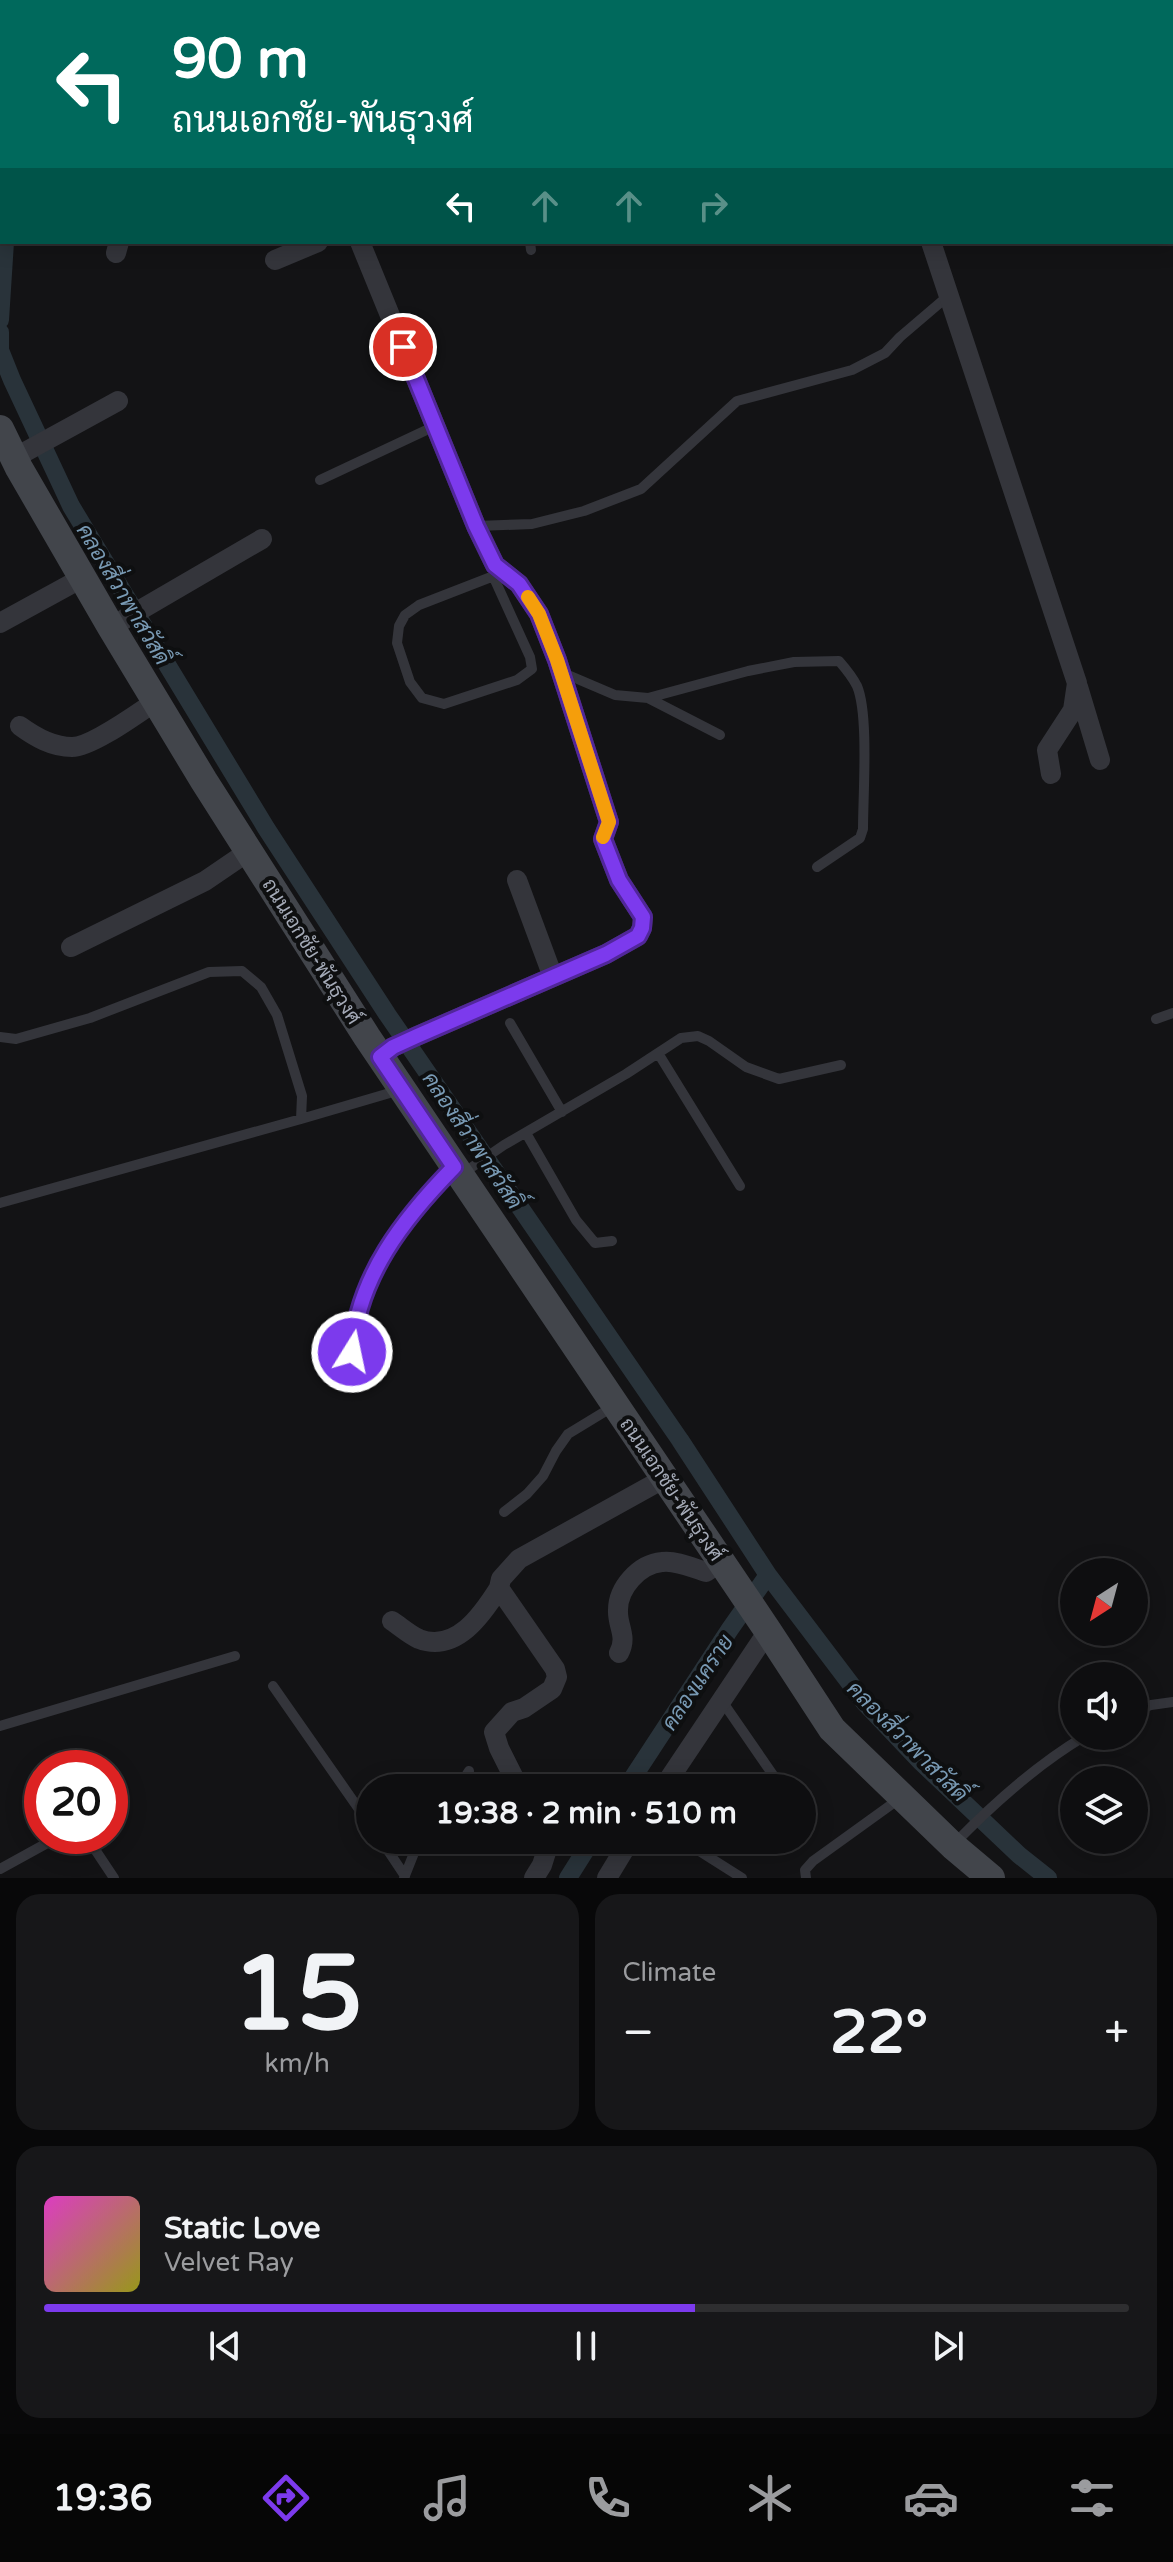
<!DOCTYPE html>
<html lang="en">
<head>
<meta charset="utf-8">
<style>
	:root { --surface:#0e0e10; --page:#171719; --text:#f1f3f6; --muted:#9b9c9f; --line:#2e2e30; --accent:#7c3aed }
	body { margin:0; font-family:"Varela Round",Sarabun,sans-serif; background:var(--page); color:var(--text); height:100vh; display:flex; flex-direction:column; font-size:30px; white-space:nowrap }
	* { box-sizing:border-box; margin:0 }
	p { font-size:26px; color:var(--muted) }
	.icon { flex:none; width:44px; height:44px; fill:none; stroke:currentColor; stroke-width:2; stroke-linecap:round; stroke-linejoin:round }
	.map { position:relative; height:1878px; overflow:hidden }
	.side { display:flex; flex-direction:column; gap:16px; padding:16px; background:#080809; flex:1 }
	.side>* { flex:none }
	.banner { position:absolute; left:0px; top:0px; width:1174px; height:244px; box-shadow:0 4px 20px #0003,0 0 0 2px var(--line); background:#00695c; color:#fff; overflow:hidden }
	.needle { width:52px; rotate:216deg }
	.buttons { position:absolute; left:1060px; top:1558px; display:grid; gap:16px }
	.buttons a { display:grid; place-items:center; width:88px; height:88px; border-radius:50%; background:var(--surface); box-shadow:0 4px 20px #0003,0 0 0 2px var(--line); font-size:40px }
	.speed { position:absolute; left:24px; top:1750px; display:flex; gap:16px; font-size:40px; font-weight:700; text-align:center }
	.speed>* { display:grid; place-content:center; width:104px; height:104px; border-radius:50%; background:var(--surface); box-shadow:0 4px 20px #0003,0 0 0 2px var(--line); line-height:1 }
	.speed .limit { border:12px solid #d22; background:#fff; color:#111 }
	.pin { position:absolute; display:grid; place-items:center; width:68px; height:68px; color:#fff; margin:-34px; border:4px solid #fff; border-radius:50%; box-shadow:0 2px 8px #0007 }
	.me { position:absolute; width:88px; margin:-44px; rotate:10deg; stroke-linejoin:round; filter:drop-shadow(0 0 6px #0008) }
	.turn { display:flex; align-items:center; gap:28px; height:168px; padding:0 40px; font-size:36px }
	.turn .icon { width:104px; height:104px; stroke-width:2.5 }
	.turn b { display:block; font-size:56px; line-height:68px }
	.lanes { display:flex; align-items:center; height:76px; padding:0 40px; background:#0003; justify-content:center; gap:40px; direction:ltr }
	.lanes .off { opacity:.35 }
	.big { font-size:60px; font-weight:700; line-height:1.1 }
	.side .widget { flex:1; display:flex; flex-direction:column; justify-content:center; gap:12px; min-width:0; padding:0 28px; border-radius:24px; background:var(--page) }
	.side .dial { align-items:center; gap:0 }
	.dial b { font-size:104px; line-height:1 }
	.song { display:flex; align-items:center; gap:24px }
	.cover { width:96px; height:96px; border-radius:12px; background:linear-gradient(135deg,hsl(310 70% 55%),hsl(60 70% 35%)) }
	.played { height:8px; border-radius:4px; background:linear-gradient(90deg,var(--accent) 60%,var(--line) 60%) }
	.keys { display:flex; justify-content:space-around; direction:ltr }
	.heat { display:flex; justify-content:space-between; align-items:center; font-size:44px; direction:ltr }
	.side .tiles { flex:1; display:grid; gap:16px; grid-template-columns:1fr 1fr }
	.widget:last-child { grid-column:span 2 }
	.trip { position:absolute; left:356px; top:1774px; width:460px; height:80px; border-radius:40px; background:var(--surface); box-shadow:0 4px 20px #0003,0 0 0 2px var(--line); font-weight:700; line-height:80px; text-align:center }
	.tab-bar { display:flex; height:128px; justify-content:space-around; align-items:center; background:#060606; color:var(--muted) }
	.tab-bar .icon { width:56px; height:56px }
	.tab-bar .active { color:var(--accent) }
	.tab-bar b { font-size:36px; color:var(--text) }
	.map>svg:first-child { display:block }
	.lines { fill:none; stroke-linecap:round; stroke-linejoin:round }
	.canal { stroke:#29333a; stroke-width:18 }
	.lane { stroke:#34353b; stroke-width:10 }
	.street { stroke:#34353b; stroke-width:20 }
	.secondary { stroke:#42454b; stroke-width:28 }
	.primary { stroke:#50525a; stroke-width:32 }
	.route-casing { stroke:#51269a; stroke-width:20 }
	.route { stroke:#7c3aed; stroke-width:14 }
	.slow { stroke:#f59e0b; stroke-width:14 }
	.labels { text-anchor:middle; stroke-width:8; stroke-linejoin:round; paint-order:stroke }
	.street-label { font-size:20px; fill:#a4aab7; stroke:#0e0f10 }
	.water-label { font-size:22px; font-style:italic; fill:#799ab4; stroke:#0e0f10 }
</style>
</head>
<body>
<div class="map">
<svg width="1173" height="1878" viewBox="0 0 1173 1878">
	<rect width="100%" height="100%" fill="#131315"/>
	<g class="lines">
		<!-- canal -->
		<path class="canal" d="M31 2V0
			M0 82H2
			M0 320 5 242
			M0 332V350L12 380 71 506 266 828 387 1014 680 1440 768 1575 865 1703 921 1762 1019 1855 1048 1878
			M626 1788 730 1629 768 1575
			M568 1878 592 1840"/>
		<!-- lane -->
		<path class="lane" d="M321 0V2
			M440 0V2
			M507 0V2
			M530 242 531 250
			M320 480 435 426
			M477 526 532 524 584 511 641 489 737 401 852 370 885 353 900 337 948 296
			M494 578 530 657 532 669 517 680 444 704 422 698 410 682 397 643 399 626 405 615 419 605 504 572
			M561 672 615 695 648 698 720 735
			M648 698 748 671 794 662 839 661C846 669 852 676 857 686 869 714 863 795 863 829L860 838 817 867
			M1156 1019 1173 1013
			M510 1023 562 1112
			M0 1037 16 1039 90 1018 209 972 242 971 261 987 277 1015 302 1096 301 1119 400 1090
			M658 1053 740 1186
			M526 1133 576 1220 595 1243 612 1241
			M462 1174 504 1145 626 1074 681 1038 698 1036 709 1041 746 1067 779 1079 841 1065
			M0 1203 301 1119
			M351 1374 353 1330 369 1285 385 1250 417 1205 453 1169
			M504 1512 527 1494 543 1476 556 1451 568 1434 614 1406
			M273 1686 370 1825
			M722 1701 782 1788
			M1134 1712 1151 1705 1173 1702
			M0 1726 235 1656
			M458 1788 469 1771
			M802 1816 806 1822
			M86 1836 114 1878
			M381 1840 405 1876
			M682 1840 742 1878
			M954 1844C993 1804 1036 1765 1085 1736
			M0 1869 60 1836
			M404 1878 416 1848 421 1840
			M806 1878 805 1870 813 1861 899 1799"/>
		<!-- street -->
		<path class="street" d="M85 0V2
			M237 0 238 2
			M857 0V2
			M940 0 941 2
			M360 242 476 526 495 565 519 584 539 614 557 660 609 822 603 839 619 880 643 917 642 928 638 936 606 954 417 1036 393 1047 380 1057
			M931 242 1077 683 1073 710 1047 750 1051 774
			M116 253 119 242
			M275 260 318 242
			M14 458 118 401
			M0 623 82 578
			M111 627 262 539
			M1078 687 1100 760
			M20 726C35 737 52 747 72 747 92 747 138 713 156 701
			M517 880 553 977
			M71 947 205 881 249 851
			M392 1621C401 1627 410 1635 419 1639 456 1653 482 1615 499 1588
			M619 1653C628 1636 617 1626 618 1610 618 1588 639 1564 662 1562 676 1560 693 1568 706 1572L721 1562
			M519 1788 499 1748 494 1732 512 1712 524 1708 552 1689 557 1677 555 1669 499 1588 501 1579 519 1559 665 1478
			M663 1788 768 1631
			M534 1878 542 1865 548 1846 545 1840
			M607 1878 630 1840"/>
		<!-- secondary -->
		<path class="secondary" d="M0 429 19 468 111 627 204 781 367 1037 768 1631 832 1729 953 1846 991 1878"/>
		<!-- primary -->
		<path class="primary" d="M583 2 596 0
			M768 2 780 0
			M0 108H2
			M0 142H2"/>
	</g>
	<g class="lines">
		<defs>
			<path id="route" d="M352 1352C357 1277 404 1218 454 1167L380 1057 393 1047 417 1036 606 954 638 936 642 928 643 917 619 880 603 839 609 822 557 660 539 614 519 584 495 565 476 526 403 347"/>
		</defs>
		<!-- route casing -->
		<use href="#route" class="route-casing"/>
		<!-- route -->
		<use href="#route" class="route"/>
		<!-- slow -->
		<path class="slow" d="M528 597 539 614 557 660 609 822 603 837"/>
	</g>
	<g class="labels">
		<!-- street labels -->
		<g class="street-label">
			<text transform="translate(312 951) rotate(58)" y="7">ถนนเอกชัย-พันธุวงศ์</text>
			<text transform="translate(672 1489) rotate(56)" y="7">ถนนเอกชัย-พันธุวงศ์</text>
		</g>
		<!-- water labels -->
		<g class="water-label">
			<text transform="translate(124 594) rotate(59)" y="8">คลองสี่วาพาสวัสดิ์</text>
			<text transform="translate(473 1140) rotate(56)" y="8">คลองสี่วาพาสวัสดิ์</text>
			<text transform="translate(697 1682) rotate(-56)" y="8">คลองเเคราย</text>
			<text transform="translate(908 1741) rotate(45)" y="8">คลองสี่วาพาสวัสดิ์</text>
		</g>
	</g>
</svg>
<div class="buttons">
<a><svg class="needle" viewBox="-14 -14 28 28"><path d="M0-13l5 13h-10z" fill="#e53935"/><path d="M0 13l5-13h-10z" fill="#9b9c9f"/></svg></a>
<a><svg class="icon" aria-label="sound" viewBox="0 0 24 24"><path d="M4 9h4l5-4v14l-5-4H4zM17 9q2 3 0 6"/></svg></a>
<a><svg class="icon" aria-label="layers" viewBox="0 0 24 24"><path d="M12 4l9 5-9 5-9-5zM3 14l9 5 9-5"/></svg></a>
</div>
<div class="speed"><div class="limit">20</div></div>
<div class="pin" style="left:403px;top:347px;background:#d93025"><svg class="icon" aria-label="arrive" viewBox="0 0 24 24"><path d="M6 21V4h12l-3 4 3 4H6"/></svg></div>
<svg class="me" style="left:352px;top:1352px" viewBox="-20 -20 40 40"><circle r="17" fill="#7c3aed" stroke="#fff" stroke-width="3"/><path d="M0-11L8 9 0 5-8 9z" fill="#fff"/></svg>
<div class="trip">19:38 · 2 min · 510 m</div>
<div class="banner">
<div class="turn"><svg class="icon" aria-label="left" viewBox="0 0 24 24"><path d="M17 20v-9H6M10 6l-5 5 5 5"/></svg><div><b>90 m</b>ถนนเอกชัย-พันธุวงศ์</div></div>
<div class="lanes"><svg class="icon" aria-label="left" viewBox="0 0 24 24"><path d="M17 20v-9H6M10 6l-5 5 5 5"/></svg><svg class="icon off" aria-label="ahead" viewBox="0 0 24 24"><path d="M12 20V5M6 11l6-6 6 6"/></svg><svg class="icon off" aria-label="ahead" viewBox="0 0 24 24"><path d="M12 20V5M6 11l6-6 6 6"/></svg><svg class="icon off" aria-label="right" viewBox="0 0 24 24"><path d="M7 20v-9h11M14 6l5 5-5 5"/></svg></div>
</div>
</div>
<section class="side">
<div class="tiles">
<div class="widget dial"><b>15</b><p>km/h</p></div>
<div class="widget"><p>Climate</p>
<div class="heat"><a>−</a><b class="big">22°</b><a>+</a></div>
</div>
<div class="widget">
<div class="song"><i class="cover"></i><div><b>Static Love</b><p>Velvet Ray</p></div></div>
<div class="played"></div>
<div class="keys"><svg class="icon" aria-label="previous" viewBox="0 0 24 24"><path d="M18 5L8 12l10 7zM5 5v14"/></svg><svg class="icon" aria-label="pause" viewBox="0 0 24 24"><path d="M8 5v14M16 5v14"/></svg><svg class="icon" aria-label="next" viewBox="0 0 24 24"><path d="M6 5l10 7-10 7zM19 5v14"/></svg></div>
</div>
</div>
</section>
<nav class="tab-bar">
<b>19:36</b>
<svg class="icon active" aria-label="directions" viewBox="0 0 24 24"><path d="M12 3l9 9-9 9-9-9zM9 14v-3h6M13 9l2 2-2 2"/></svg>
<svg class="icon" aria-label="music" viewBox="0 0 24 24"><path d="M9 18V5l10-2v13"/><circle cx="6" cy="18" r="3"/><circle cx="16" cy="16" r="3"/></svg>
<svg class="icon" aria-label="phone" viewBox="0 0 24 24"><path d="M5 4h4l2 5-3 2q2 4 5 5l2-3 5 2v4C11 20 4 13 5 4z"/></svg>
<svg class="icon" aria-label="climate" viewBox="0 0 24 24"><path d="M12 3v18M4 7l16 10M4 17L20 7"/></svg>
<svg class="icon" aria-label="car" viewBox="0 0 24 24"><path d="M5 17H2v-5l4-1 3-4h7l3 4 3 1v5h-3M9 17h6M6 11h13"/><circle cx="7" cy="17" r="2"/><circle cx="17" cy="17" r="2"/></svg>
<svg class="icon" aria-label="filters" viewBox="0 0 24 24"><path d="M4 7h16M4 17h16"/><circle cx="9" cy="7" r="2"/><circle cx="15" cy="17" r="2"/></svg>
</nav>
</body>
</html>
